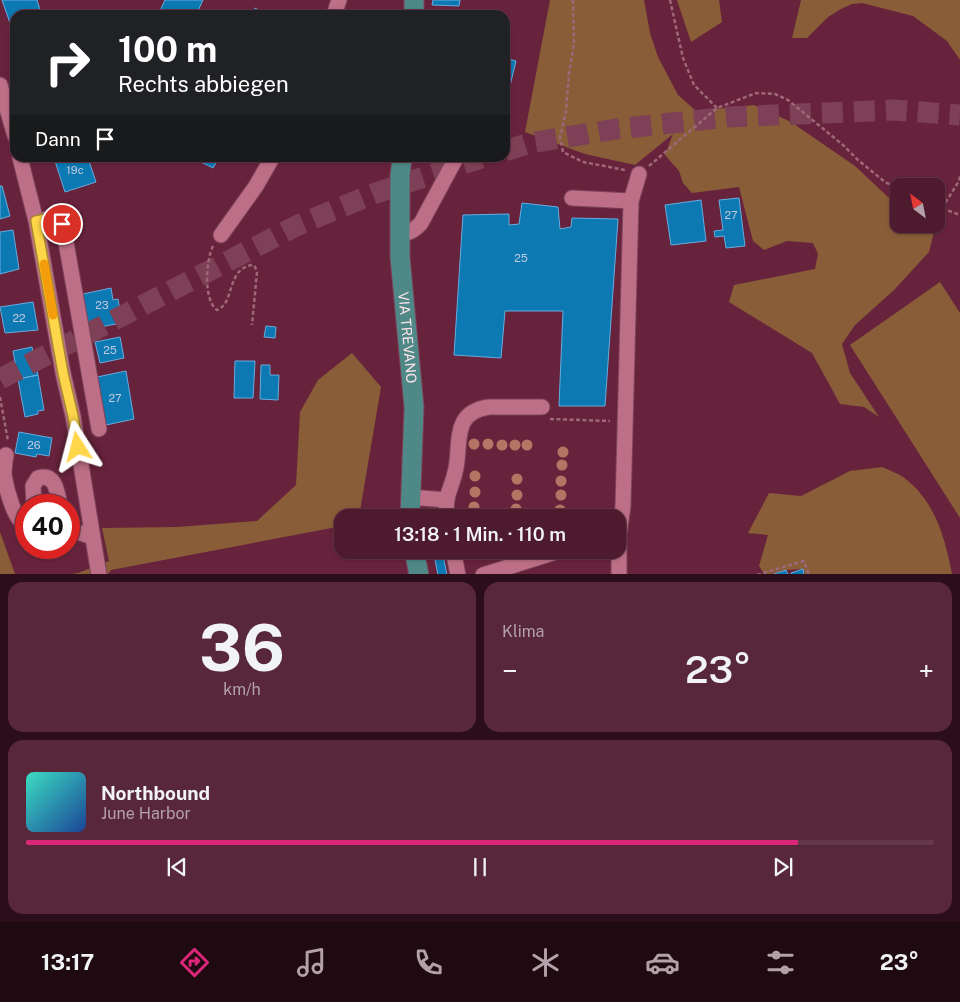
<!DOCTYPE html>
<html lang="de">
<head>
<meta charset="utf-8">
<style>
	:root { --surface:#4e1a2d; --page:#582739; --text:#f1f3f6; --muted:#b3a1aa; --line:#653849; --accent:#db2777 }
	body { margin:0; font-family:"Public Sans",sans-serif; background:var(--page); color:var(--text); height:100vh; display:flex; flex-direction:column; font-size:19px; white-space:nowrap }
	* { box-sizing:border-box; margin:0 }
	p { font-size:16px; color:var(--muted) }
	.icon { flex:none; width:28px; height:28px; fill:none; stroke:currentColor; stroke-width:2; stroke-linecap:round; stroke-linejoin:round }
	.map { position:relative; height:574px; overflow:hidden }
	.drawer { display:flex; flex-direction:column; gap:8px; padding:8px; background:#2b0e19; flex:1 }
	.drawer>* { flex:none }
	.hud { position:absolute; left:10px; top:10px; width:500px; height:152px; border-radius:15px; box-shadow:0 1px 4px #0004,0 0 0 1px var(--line); background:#202124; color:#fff; overflow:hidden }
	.needle { width:32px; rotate:328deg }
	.tools { position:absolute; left:890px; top:178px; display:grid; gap:10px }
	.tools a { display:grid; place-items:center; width:55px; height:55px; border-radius:10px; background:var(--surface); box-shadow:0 1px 4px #0004,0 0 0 1px var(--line); font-size:25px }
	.speed { position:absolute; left:15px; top:494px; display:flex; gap:10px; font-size:25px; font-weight:700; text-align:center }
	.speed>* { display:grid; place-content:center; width:65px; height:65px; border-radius:50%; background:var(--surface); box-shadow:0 1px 4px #0004,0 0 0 1px var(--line); line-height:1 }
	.speed .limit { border:8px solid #d22; background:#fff; color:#111 }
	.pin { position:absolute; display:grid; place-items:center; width:42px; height:42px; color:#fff; margin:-21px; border:2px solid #fff; border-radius:50%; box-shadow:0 1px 5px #0007 }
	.me { position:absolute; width:55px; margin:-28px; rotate:351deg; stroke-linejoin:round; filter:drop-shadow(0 0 4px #0008) }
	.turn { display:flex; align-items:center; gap:18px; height:105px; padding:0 25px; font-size:22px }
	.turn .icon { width:65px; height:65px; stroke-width:2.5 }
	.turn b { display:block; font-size:35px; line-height:42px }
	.then { display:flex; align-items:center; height:48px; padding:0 25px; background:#0003; gap:10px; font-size:19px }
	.big { font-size:38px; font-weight:600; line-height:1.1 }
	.drawer .card { flex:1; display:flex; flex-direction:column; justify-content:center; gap:8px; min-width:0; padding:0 18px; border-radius:15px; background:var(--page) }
	.drawer .dial { align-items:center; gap:0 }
	.dial b { font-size:65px; line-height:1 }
	.song { display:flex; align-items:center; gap:15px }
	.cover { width:60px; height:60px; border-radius:8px; background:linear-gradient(135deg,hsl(170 70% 55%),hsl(220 70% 35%)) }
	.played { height:5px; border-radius:2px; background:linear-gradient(90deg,var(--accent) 85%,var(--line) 85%) }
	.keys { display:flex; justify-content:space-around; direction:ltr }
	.heat { display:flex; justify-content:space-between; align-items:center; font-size:28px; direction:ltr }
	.drawer .tiles { flex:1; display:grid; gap:8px; grid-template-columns:1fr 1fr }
	.card:last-child { grid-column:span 2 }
	.trip { position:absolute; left:334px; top:509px; width:292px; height:50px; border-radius:15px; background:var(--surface); box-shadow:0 1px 4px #0004,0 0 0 1px var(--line); font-weight:600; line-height:50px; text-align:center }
	.dock { display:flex; height:80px; justify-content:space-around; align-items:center; background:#1f0a12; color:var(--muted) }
	.dock .icon { width:35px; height:35px }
	.dock .selected { color:var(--accent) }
	.dock b { font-size:22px; color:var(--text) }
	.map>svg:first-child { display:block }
	.green { fill:#885d38 }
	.building { fill:#0c79b3; stroke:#66acde }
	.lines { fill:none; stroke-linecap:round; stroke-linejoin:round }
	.highway-tunnel { stroke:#7e4056; stroke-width:21; stroke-dasharray:21 11; stroke-linecap:butt }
	.minor-casing { stroke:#7c435b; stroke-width:17 }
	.major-casing { stroke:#7c435b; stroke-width:21 }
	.path { stroke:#9d687a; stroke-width:2.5; stroke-dasharray:4 2.5; stroke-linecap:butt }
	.minor { stroke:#bc6f86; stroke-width:15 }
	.major { stroke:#4e8988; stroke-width:19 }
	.tree { fill:#b47565 }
	.route-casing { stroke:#a68a30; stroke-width:12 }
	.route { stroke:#ffd54a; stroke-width:9 }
	.slow { stroke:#f59e0b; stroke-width:9 }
	.labels { text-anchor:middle; stroke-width:5; stroke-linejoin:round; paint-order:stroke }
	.number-label { font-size:11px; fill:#c2c9dc }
	.street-label { font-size:14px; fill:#fee4ea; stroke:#3a1b24 }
</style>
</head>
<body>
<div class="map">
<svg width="960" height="575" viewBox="0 0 960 575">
	<rect width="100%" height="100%" fill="#68233c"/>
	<!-- green -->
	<path class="green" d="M550 0H644L650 33 658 57 678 95 696 111 754 105 791 122 855 166 888 197 899 201V224H936L929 252 894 290 855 325 842 344 850 373 879 417 864 407 840 404 812 353 729 302 734 285 815 269 818 254 813 243 787 241 764 250 753 241 739 187 692 193 683 183 679 171 665 155 673 134 635 165 585 154 525 132Z
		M677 0H719L722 22 691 42Z
		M801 0H960V60L947 41 913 16 862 3 852 4 841 9 828 17 807 38H792Z
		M940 282 960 313V518L850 345Z
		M352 353 381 387 359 517 342 518V526L111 570 108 574 66 575 78 573 109 561 102 528 177 527 257 521 296 485 300 412 318 380Z
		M882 467C889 470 897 473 903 477 935 500 945 538 952 574L805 575 803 569 786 570 771 574H764L759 566 768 535 748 533 769 493 801 496 850 471Z
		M0 532 15 574H0Z"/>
	<!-- building -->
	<path class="building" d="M2 0H37L41 13 36 15H15V21L10 23Z
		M165 0H203L196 15H158Z
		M433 0H460L459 6 432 5Z
		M255 8 268 15H252Z
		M15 21V40L10 23Z
		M505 58 516 61 509 90 505 89Z
		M505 89 509 90 505 109Z
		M54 158H88L96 182 65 192Z
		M193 158H219L213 168Z
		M0 186H2L10 216 0 219Z
		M739 198 745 246 726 248 724 236 715 237 714 231 723 230 719 200Z
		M701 200 706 241 671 245 665 205Z
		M522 203 558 207 560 229 571 227 572 218 618 219 605 406H559L563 311H505L501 358 454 355 463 215 509 214V225L519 224Z
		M13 230 19 269 0 274V232Z
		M111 288 113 300 118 299 120 311 114 312 116 324 89 329 83 294Z
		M33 302 38 330 5 333 0 307Z
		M266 326 276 327 275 338 264 337Z
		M120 337 124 358 100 363 95 342Z
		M32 347 38 375 18 379 13 351Z
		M235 361H255L253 398H234Z
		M261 365H270V375H279L278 400 260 399Z
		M126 371 134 419 106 425 97 377Z
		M38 375 44 410 38 411V414L25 417 18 379Z
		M19 432 52 438 49 456 37 454 36 457 15 453Z
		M433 550H442L447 575H438Z
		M803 569 804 575H791V573Z
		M786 570 788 575H771Z"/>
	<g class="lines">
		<!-- highway-tunnel -->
		<path class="highway-tunnel" d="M505 151 530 143 616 129 728 117 894 110 960 115
			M0 379 298 225 373 194 481 158"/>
		<defs>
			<path id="minor" d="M334 15 339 0
				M0 85 15 136
				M20 158 36 221 63 373 73 416 99 575
				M572 198 631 201
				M36 221 51 218 60 220 64 231 99 429
				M399 234C409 233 414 231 421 223L456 158
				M221 235 256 186 272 158
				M6 455C5 461 4 468 4 475 6 487 14 521 26 525
				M410 497 446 500
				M34 505 33 486 38 478C56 473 57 492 60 505
				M447 518C444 493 452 490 456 468 461 442 452 412 489 407H542
				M69 529 92 537
				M618 535H619L623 506 631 201 639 174
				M453 550 458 575
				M483 575 562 550
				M619 575V535"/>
			<g id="major">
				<path d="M414 15V0"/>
				<path id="s1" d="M402 158 400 176V257L414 407 410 518"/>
				<path d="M414 550 419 575"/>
			</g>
		</defs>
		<!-- minor casing -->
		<use href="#minor" class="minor-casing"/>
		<!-- major casing -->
		<use href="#major" class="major-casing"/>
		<!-- path -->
		<path class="path" d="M573 0 574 44 569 73 566 111 560 137 563 152 583 162 625 170
			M670 0 683 58 694 85 717 108
			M649 166 717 108 756 93 775 94 788 100 843 145 858 160 885 182 899 189
			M936 206 960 215
			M942 208 959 181 960 176
			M213 246C206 260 203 300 217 310 235 304 226 268 253 265L255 267 257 272 252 325
			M0 397 8 441
			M550 419 610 421
			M757 575 804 561 809 575"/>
		<!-- minor -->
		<use href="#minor" class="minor"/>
		<!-- major -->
		<use href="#major" class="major"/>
	</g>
	<!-- trees -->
	<g class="tree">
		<circle cx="474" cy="444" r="5.5"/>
		<circle cx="488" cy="444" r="5.5"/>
		<circle cx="502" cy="445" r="5.5"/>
		<circle cx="515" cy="445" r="5.5"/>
		<circle cx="527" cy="445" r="5.5"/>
		<circle cx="563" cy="452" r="5.5"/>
		<circle cx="562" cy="465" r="5.5"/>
		<circle cx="475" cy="476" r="5.5"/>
		<circle cx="517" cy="479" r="5.5"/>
		<circle cx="561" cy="481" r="5.5"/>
		<circle cx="475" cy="492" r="5.5"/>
		<circle cx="517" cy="495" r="5.5"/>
		<circle cx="561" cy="495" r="5.5"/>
		<circle cx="474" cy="507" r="5.5"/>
		<circle cx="516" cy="509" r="5.5"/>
		<circle cx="560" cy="510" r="5.5"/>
	</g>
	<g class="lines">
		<defs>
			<path id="route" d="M62 224C57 214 45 219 36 221L63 373 73 416 78 447"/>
		</defs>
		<!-- route casing -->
		<use href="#route" class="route-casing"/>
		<!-- route -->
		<use href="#route" class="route"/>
		<!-- slow -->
		<path class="slow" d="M44 264 53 315"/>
	</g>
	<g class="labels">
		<!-- number labels -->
		<g class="number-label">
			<text x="75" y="174">19c</text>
			<text x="731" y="219">27</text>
			<text x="521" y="262">25</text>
			<text x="102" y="309">23</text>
			<text x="19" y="322">22</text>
			<text x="110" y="354">25</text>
			<text x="115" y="402">27</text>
			<text x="34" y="449">26</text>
		</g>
		<!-- street labels -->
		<g class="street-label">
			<text dy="5" stroke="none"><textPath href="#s1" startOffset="180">VIA TREVANO</textPath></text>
		</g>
	</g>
</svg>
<div class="tools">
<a><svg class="needle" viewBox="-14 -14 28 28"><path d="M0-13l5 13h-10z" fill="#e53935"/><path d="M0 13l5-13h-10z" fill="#b3a1aa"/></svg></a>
</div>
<div class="speed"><div class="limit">40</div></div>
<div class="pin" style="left:62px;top:224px;background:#d93025"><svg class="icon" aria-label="arrive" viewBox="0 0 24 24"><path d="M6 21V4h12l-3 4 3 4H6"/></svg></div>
<svg class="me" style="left:78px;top:447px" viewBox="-20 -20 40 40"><path d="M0-17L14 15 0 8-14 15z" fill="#ffd54a" stroke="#fff" stroke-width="4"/></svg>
<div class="trip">13:18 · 1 Min. · 110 m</div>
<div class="hud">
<div class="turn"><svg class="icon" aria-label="right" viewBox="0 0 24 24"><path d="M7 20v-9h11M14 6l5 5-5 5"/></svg><div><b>100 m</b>Rechts abbiegen</div></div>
<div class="then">Dann<svg class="icon" aria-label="arrive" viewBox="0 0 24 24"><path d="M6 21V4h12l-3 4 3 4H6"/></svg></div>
</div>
</div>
<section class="drawer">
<div class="tiles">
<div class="card dial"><b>36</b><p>km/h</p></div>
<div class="card"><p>Klima</p>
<div class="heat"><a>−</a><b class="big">23°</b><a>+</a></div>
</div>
<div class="card">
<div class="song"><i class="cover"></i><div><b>Northbound</b><p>June Harbor</p></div></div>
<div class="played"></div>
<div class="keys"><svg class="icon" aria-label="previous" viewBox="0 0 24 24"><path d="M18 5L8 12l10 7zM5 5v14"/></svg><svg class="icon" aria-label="pause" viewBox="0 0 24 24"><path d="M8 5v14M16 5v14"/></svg><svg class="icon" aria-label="next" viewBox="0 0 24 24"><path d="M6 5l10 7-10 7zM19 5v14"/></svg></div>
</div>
</div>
</section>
<nav class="dock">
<b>13:17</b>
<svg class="icon selected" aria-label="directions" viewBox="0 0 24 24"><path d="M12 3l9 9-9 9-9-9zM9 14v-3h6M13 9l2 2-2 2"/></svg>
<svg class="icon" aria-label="music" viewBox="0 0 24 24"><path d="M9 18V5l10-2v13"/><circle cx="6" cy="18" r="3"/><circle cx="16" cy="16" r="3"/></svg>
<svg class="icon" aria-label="phone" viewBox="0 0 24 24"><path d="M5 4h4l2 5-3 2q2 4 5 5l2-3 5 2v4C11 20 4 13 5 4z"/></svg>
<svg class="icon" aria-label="climate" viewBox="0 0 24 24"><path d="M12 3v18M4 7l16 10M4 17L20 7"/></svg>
<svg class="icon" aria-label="car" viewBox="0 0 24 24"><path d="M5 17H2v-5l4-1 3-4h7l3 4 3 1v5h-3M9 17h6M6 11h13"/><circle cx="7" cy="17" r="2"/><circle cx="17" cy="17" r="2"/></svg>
<svg class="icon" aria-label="filters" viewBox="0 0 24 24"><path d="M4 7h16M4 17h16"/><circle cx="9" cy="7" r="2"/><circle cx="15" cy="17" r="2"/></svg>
<b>23°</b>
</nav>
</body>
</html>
